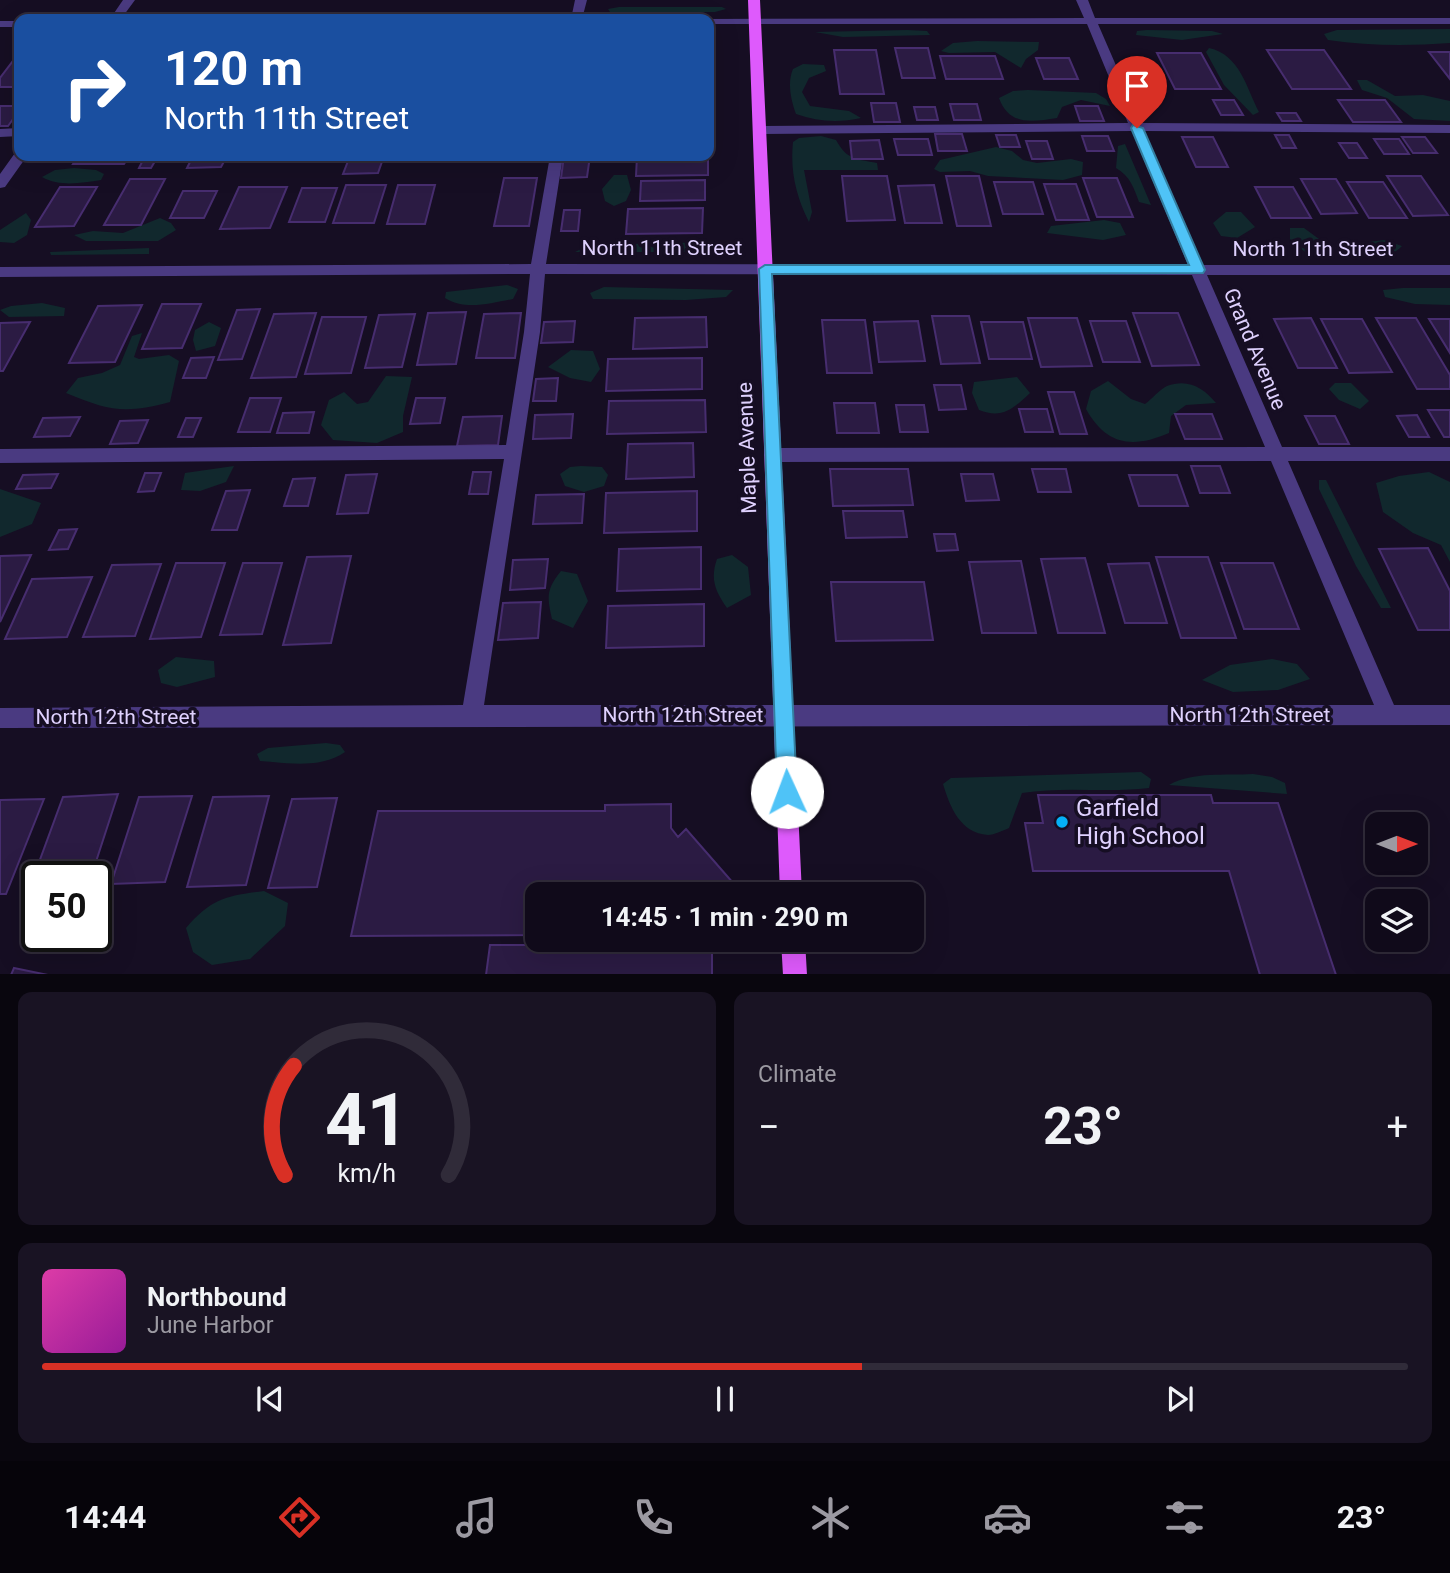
<!DOCTYPE html>
<html lang="en">
<head>
<meta charset="utf-8">
<style>
	:root { --surface:#100a1a; --page:#191323; --text:#f1f3f6; --muted:#9c9aa2; --line:#302b39; --accent:#d93025 }
	body { margin:0; font-family:Roboto,sans-serif; background:var(--page); color:var(--text); height:100vh; display:flex; flex-direction:column; font-size:26px; white-space:nowrap }
	* { box-sizing:border-box; margin:0 }
	p { font-size:23px; color:var(--muted) }
	.icon { flex:none; width:38px; height:38px; fill:none; stroke:currentColor; stroke-width:2; stroke-linecap:round; stroke-linejoin:round }
	.map { position:relative; height:974px; overflow:hidden }
	.panel { display:flex; flex-direction:column; gap:18px; padding:18px; background:#09060e; flex:1 }
	.panel>* { flex:none }
	.hud { position:absolute; left:14px; top:14px; width:700px; height:147px; border-radius:14px; box-shadow:0 7px 28px #0002,0 0 0 2px var(--line); background:#1a4fa0; color:#fff; overflow:hidden }
	.needle { width:46px; rotate:90deg }
	.fabs { position:absolute; left:1365px; top:812px; display:grid; gap:14px }
	.fabs a { display:grid; place-items:center; width:63px; height:63px; border-radius:14px; background:var(--surface); box-shadow:0 7px 28px #0002,0 0 0 2px var(--line); font-size:35px }
	.speed { position:absolute; left:21px; top:861px; display:flex; gap:14px; font-size:35px; font-weight:700; text-align:center }
	.speed>* { display:grid; place-content:center; width:91px; height:91px; border-radius:50%; background:var(--surface); box-shadow:0 7px 28px #0002,0 0 0 2px var(--line); line-height:1 }
	.speed .limit { border:4px solid #111; border-radius:10px; background:#fff; color:#111 }
	.pin { position:absolute; display:grid; place-items:center; width:60px; height:60px; color:#fff; margin:-72px -30px; border-radius:50% 50% 50% 0; rotate:-45deg; box-shadow:0 0 7px #0007 }
	.pin .icon { rotate:45deg }
	.me { position:absolute; width:77px; margin:-38px; rotate:358deg; stroke-linejoin:round; filter:drop-shadow(0 0 5px #0008) }
	.turn { display:flex; align-items:center; gap:24px; height:147px; padding:0 35px; font-size:32px }
	.turn .icon { width:91px; height:91px; stroke-width:2.5 }
	.turn b { display:block; font-size:49px; line-height:60px }
	.big { font-size:52px; font-weight:700; line-height:1.1 }
	.panel .card { flex:1; display:flex; flex-direction:column; justify-content:center; gap:10px; min-width:0; padding:0 24px; border-radius:14px; background:var(--page) }
	.panel .dial { align-items:center; gap:0 }
	.dial svg { height:182px; overflow:visible; fill:none; stroke:var(--line); stroke-width:7; stroke-linecap:round; text-anchor:middle }
	.dial text { fill:var(--text); stroke:none }
	.song { display:flex; align-items:center; gap:21px }
	.cover { width:84px; height:84px; border-radius:10px; background:linear-gradient(135deg,hsl(320 70% 55%),hsl(300 70% 35%)) }
	.played { height:7px; border-radius:4px; background:linear-gradient(90deg,var(--accent) 60%,var(--line) 60%) }
	.keys { display:flex; justify-content:space-around; direction:ltr }
	.heat { display:flex; justify-content:space-between; align-items:center; font-size:38px; direction:ltr }
	.panel .tiles { flex:1; display:grid; gap:18px; grid-template-columns:1fr 1fr }
	.card:last-child { grid-column:span 2 }
	.trip { position:absolute; left:525px; top:882px; width:399px; height:70px; border-radius:14px; background:var(--surface); box-shadow:0 7px 28px #0002,0 0 0 2px var(--line); font-weight:700; line-height:70px; text-align:center }
	.menu { display:flex; height:112px; justify-content:space-around; align-items:center; background:#06040a; color:var(--muted) }
	.menu .icon { width:49px; height:49px }
	.menu .current { color:var(--accent) }
	.menu b { font-size:32px; color:var(--text) }
	.map>svg:first-child { display:block }
	.green { fill:#11282d }
	.building { fill:#2b1b43; stroke:#472d6f; stroke-width:2 }
	.lines { fill:none; stroke-linecap:round; stroke-linejoin:round }
	.minor { fill:#4a3a81; fill-rule:evenodd }
	.major { fill:#de5afc; fill-rule:evenodd }
	.route { fill:#4fc3f7; stroke:#337fa1; stroke-width:2 }
	.poi-dot { fill:#05b0f6; stroke:#160e23; stroke-width:2.5 }
	.labels { text-anchor:middle; stroke-width:7; stroke-linejoin:round; paint-order:stroke }
	.street-label { font-size:21px; fill:#dfd1fe; stroke:#160e23 }
	.near-poi-label { font-size:24px; fill:#dfd1fe; stroke:#160e23; text-anchor:start }
</style>
</head>
<body>
<div class="map">
<svg width="1450" height="975" viewBox="0 0 1450 975">
	<rect width="100%" height="100%" fill="#160e23"/>
	<!-- green -->
	<path class="green" d="M619 7H722L726 9 715 12H610L608 9Z
		M1450 29V43C1409 46 1368 46 1328 40L1324 34 1337 30Z
		M907 30 927 31 930 35 843 37 815 32Z
		M1147 30 1212 31 1223 34 1182 40 1136 35 1137 31Z
		M977 41 1039 42 1038 50 1026 59 1021 68 995 52 949 53 941 51 953 43Z
		M1209 48C1240 55 1246 87 1259 112L1253 115 1224 85 1206 52Z
		M803 64 824 65 826 71 809 78 802 92 810 106 849 111 861 118C839 123 818 122 796 114 791 100 787 83 793 69Z
		M1357 80H1367L1395 96 1423 95 1450 101V121L1414 119 1387 98 1362 90Z
		M1028 90 1096 93 1106 99 1110 106 1081 100 1062 107 1057 118C1032 122 1009 126 999 98L1013 91Z
		M821 136 836 140C847 160 856 159 877 163L878 170H804L812 212 809 222C796 196 790 171 793 142L799 138Z
		M1125 144 1151 205 1139 202C1134 188 1130 176 1116 168L1118 146Z
		M996 147 1012 151 1023 160 1037 163 1071 159 1083 162 1082 175 1063 180 988 176 970 171 940 172 934 169 940 160Z
		M74 168 96 170 104 174 101 180C81 183 60 187 42 177L55 170Z
		M614 175H627L631 190 626 201 614 206 605 201 602 189Z
		M1226 212H1241L1255 227 1237 238 1221 236 1213 223Z
		M26 213 31 220 27 235 14 243 0 242V230Z
		M160 218 171 223 176 230 158 241H86L74 235 93 231 123 233Z
		M1104 220 1120 223 1126 235 1103 240 1047 233 1051 226Z
		M1290 228H1304L1319 239 1318 252H1305L1290 239Z
		M1384 240 1402 246C1387 263 1361 253 1344 245Z
		M717 242 725 249 713 252H575L589 245Z
		M149 248V254L51 255 50 252Z
		M507 285 518 289 513 299C491 303 465 311 445 298L446 292Z
		M604 287 733 290 726 297 686 300 593 299 590 293Z
		M1403 288H1450V305L1415 304 1385 297 1383 290Z
		M42 303 65 308 64 316 9 317 0 310 11 306Z
		M209 322 221 328 215 346 196 351 193 340 195 330Z
		M142 333 134 357 139 359 169 355 179 361 170 402C125 414 109 411 66 393L78 378 102 373 120 365 132 336Z
		M571 350 593 351 600 369 591 382 570 378 548 367Z
		M386 376 412 377 403 416V432L377 443 333 440 321 425 329 400 344 392 357 404 368 402Z
		M1017 377 1030 393C1013 409 1002 419 979 410L972 393 974 382Z
		M1108 381 1131 399 1145 404C1152 399 1160 389 1167 386 1188 378 1204 388 1216 403L1186 405 1171 416 1169 433C1132 449 1106 445 1086 409L1091 391Z
		M1335 383H1351L1369 401 1360 409 1339 400 1329 389Z
		M234 466 226 482 200 491 181 490 185 473Z
		M581 466 602 467 608 475 604 486 584 492 565 486 560 474 570 467Z
		M1429 472 1450 482V562L1441 545 1413 533 1383 512 1376 483 1399 476Z
		M1319 480H1326L1391 608H1381L1356 566 1319 489Z
		M0 489 41 503 32 524 0 537Z
		M732 555 748 567 751 595 727 608C715 591 710 579 717 559Z
		M561 571 577 574 588 601 573 628 552 619C547 596 546 590 561 571Z
		M176 657 214 661 215 677 177 687 161 683 158 670Z
		M1272 659 1297 664 1310 679 1278 690 1233 692 1202 680 1230 665Z
		M326 743 340 745 345 752C320 769 289 763 260 761L257 754 268 748Z
		M1141 772 1151 779 1149 788C1107 793 1064 786 1022 793L1009 828C1004 830 994 835 988 835 960 833 950 807 943 784L951 778Z
		M1253 774 1272 777 1285 783 1287 794 1169 785C1194 771 1224 776 1253 774Z
		M264 891 288 903 285 926 250 959 212 965 193 952 186 928C212 898 226 896 264 891Z"/>
	<!-- building -->
	<path class="building" d="M895 48H928L935 78H902Z
		M834 50H876L884 94H840Z
		M1267 50H1324L1351 89H1292Z
		M1429 52H1450V79Z
		M19 53V87H0V78Z
		M1157 53H1201L1221 89H1175Z
		M940 56H995L1003 79H946Z
		M1036 58H1069L1078 79H1044Z
		M1213 100H1234L1243 115H1221Z
		M1338 100H1385L1401 122H1353Z
		M871 103H896L900 122H874Z
		M950 104H977L981 120H954Z
		M0 106H19V111L8 126H0Z
		M1075 106H1098L1104 121H1080Z
		M914 107H935L938 120H917Z
		M1277 113H1296L1301 121H1282Z
		M935 134H962L967 151H938Z
		M996 135H1016L1020 147H1000Z
		M1275 135H1289L1296 148H1282Z
		M1082 136H1108L1114 151H1087Z
		M1182 137H1213L1228 167H1196Z
		M1402 137H1425L1437 153H1413Z
		M894 139H928L932 155H898Z
		M1374 139H1399L1409 154H1384Z
		M879 140 883 159H852L850 141Z
		M1026 141H1047L1053 159H1032Z
		M1339 143H1357L1367 158H1349Z
		M78 156H129L124 164H73Z
		M145 156H158L151 168H139Z
		M193 156H227L221 167 187 168Z
		M350 156H384L378 173 343 174Z
		M564 156H590L587 177 561 178Z
		M637 156H708V175L636 176Z
		M842 176H887L895 220 847 221Z
		M946 176H979L991 226H957Z
		M1387 176H1421L1448 215 1413 216Z
		M504 178H537L529 226H494Z
		M1083 178H1117L1133 217H1097Z
		M130 179H165L141 225H104Z
		M1301 179H1336L1357 213 1321 214Z
		M705 180V200L640 201 641 181Z
		M994 182H1033L1043 214H1003Z
		M1347 182H1383L1407 218H1369Z
		M1044 184H1076L1089 220H1056Z
		M346 185H386L374 223H333Z
		M398 185H435L425 224H387Z
		M934 185 942 223H905L898 186Z
		M60 187H97L74 226 35 227Z
		M239 187H287L270 228 220 229Z
		M1255 187H1293L1311 218H1271Z
		M302 188H337L325 222H289Z
		M183 191H217L204 218H170Z
		M703 208 702 233 626 234 628 209Z
		M564 210H580L578 231H561Z
		M162 304H201L182 348 142 349Z
		M142 305 115 362 69 363 98 306Z
		M260 309 242 359 218 360 237 310Z
		M466 312 456 364 417 365 428 313Z
		M316 313 296 377 251 378 274 314Z
		M521 313 515 358H476L484 314Z
		M1133 313H1178L1199 365 1152 366Z
		M415 314 402 367 365 368 379 315Z
		M932 316H969L980 363 941 364Z
		M322 317H366L351 373 305 374Z
		M706 317 707 347 633 349 635 318Z
		M1028 318H1077L1092 366 1041 367Z
		M1311 318 1337 368H1298L1274 319Z
		M1376 318H1416L1450 375V389H1417Z
		M1321 319H1362L1392 372 1349 373Z
		M1429 319H1450V353Z
		M822 320H865L872 373H827Z
		M575 321 573 342 541 343 544 322Z
		M918 321 925 361 879 362 874 322Z
		M1090 321H1126L1140 362H1103Z
		M30 322 3 371H0V323Z
		M981 322H1023L1032 359H989Z
		M214 357 206 378H183L191 358Z
		M702 358V389L606 391 608 359Z
		M558 378 556 401H533L536 379Z
		M934 385H961L966 409 939 410Z
		M1048 392H1074L1087 434H1060Z
		M250 398H281L270 432H238Z
		M416 398H445L440 423 410 424Z
		M705 400 706 432 607 434 609 401Z
		M834 403H875L879 433H837Z
		M896 405H924L928 432H900Z
		M1019 409H1047L1053 432H1025Z
		M1428 410H1450V437H1444Z
		M314 412 309 433H277L283 413Z
		M573 414 571 438 533 439 535 415Z
		M1175 414H1212L1222 439H1185Z
		M1417 415 1429 437H1409L1397 416Z
		M502 416 498 445 457 446 463 417Z
		M1305 416H1335L1349 444H1319Z
		M80 417 70 436 34 437 43 418Z
		M186 418H201L193 437H178Z
		M148 420 138 443 110 444 120 421Z
		M693 443 694 477 626 479 628 444Z
		M1191 466H1220L1230 493H1200Z
		M830 469H908L913 505 833 506Z
		M1032 469H1066L1071 492H1038Z
		M473 472H491L488 494H469Z
		M145 473H161L154 491 138 492Z
		M58 474 51 488 16 489 23 475Z
		M377 474 368 513 337 514 346 475Z
		M961 474H993L999 500 966 501Z
		M1129 475H1177L1188 506H1139Z
		M315 478 308 506H284L293 479Z
		M250 490 237 530H212L226 491Z
		M697 491V531L604 533 606 493Z
		M584 494 582 523 533 524 536 495Z
		M843 511H903L907 537 846 538Z
		M77 529 68 549 49 550 59 530Z
		M934 534H955L958 550 937 551Z
		M701 547V589L617 591 619 549Z
		M1428 548 1450 591V630H1418L1379 549Z
		M31 555 0 622V556Z
		M351 556 331 643 283 645 307 557Z
		M1156 557H1208L1236 638H1181Z
		M1085 558 1105 633H1058L1041 559Z
		M548 559 545 588 510 590 513 560Z
		M1021 561 1036 633H982L969 562Z
		M176 563H225L201 637 150 639Z
		M243 563H282L262 634 220 635Z
		M1149 563 1167 623H1125L1108 564Z
		M1221 563H1273L1299 629H1244Z
		M161 564 135 636 83 637 112 565Z
		M92 577 67 637 5 639 32 579Z
		M831 582H924L933 640 836 641Z
		M541 602 538 638 498 640 503 603Z
		M704 604V646L606 648 608 606Z
		M118 794 91 877H37V895H27L63 797Z
		M1038 795H1211L1213 803H1278L1336 975H1260L1229 871H1033L1025 823H1043Z
		M192 796 165 882 111 884 139 797Z
		M269 796 246 885 187 887 213 797Z
		M337 798 317 887 268 888 292 799Z
		M44 799 6 894H0V800Z
		M671 804V828L678 837 686 829 734 884 724 894H537V935L351 936 378 811H605V805Z
		M554 940H712V975H486L490 945H554Z
		M14 968 48 975H11Z"/>
	<g class="lines">
		<!-- minor -->
		<path class="minor" d="M123 0H135L121 19H110Z
			M575 0H587L582 19H571Z
			M1076 0H1088L1095 18H1450V24H1098L1141 123 1450 125V133L1144 131 1203 265H1450V275H1207L1282 447H1450V461H1288L1394 705H1450V725L0 728V708L463 705 504 459 0 463V449L506 445 524 332 530 274 0 277V267L531 264 550 156H563L546 264 1188 265 1132 131 759 134 753 130 759 126 1128 123 1087 24H709V19H705L1084 18ZM545 274 1192 275 1265 447 773 448 767 450 764 455 767 460 773 462 1271 461 1374 705H484L540 332Z
			M0 21H19V27H0Z
			M19 128V136L0 137V129Z
			M19 152V156H27L5 187 0 188V174L15 153Z"/>
		<!-- major -->
		<path class="major" d="M748 0H760L802 894H780Z
			M781 940H805L807 975H783Z"/>
	</g>
	<!-- route -->
	<path class="route" d="M1133 125 1143 128 1205 270 1203 273 772 274 797 792 794 798 787 801 780 798 777 792 759 269 765 265H1189L1131 128Z"/>
	<!-- markers -->
	<circle class="poi-dot" cx="1062" cy="822" r="7"/>
	<g class="labels">
		<!-- street labels -->
		<g class="street-label">
			<text x="662" y="255">North 11th Street</text>
			<text x="1313" y="256">North 11th Street</text>
			<text transform="translate(1255 349) rotate(67)" y="7">Grand Avenue</text>
			<text transform="translate(747 448) rotate(-92)" y="7">Maple Avenue</text>
			<text x="683" y="722">North 12th Street</text>
			<text x="1250" y="722">North 12th Street</text>
			<text x="116" y="724">North 12th Street</text>
		</g>
		<!-- near-poi labels -->
		<g class="near-poi-label">
			<text x="1076" y="816">Garfield<tspan x="1076" dy="28">High School</tspan></text>
		</g>
	</g>
</svg>
<div class="fabs">
<a><svg class="needle" viewBox="-14 -14 28 28"><path d="M0-13l5 13h-10z" fill="#e53935"/><path d="M0 13l5-13h-10z" fill="#9c9aa2"/></svg></a>
<a><svg class="icon" aria-label="layers" viewBox="0 0 24 24"><path d="M12 4l9 5-9 5-9-5zM3 14l9 5 9-5"/></svg></a>
</div>
<div class="speed"><div class="limit">50</div></div>
<div class="pin" style="left:1137px;top:128px;background:#d93025"><svg class="icon" aria-label="arrive" viewBox="0 0 24 24"><path d="M6 21V4h12l-3 4 3 4H6"/></svg></div>
<svg class="me" style="left:787px;top:792px" viewBox="-20 -20 40 40"><circle r="19" fill="#fff"/><path d="M0-13L10 11 0 6-10 11z" fill="#4fc3f7"/></svg>
<div class="trip">14:45 · 1 min · 290 m</div>
<div class="hud">
<div class="turn"><svg class="icon" aria-label="right" viewBox="0 0 24 24"><path d="M7 20v-9h11M14 6l5 5-5 5"/></svg><div><b>120 m</b>North 11th Street</div></div>
</div>
</div>
<section class="panel">
<div class="tiles">
<div class="card dial"><svg viewBox="0 0 100 80">
<path d="M14 69A42 42 0 1 1 86 69"/>
<path d="M14 69A42 42 0 0 1 18 21" stroke="#d93025"/>
<text x="50" y="56" font-size="32" font-weight="700">41</text>
<text x="50" y="72" font-size="11">km/h</text>
</svg></div>
<div class="card"><p>Climate</p>
<div class="heat"><a>−</a><b class="big">23°</b><a>+</a></div>
</div>
<div class="card">
<div class="song"><i class="cover"></i><div><b>Northbound</b><p>June Harbor</p></div></div>
<div class="played"></div>
<div class="keys"><svg class="icon" aria-label="previous" viewBox="0 0 24 24"><path d="M18 5L8 12l10 7zM5 5v14"/></svg><svg class="icon" aria-label="pause" viewBox="0 0 24 24"><path d="M8 5v14M16 5v14"/></svg><svg class="icon" aria-label="next" viewBox="0 0 24 24"><path d="M6 5l10 7-10 7zM19 5v14"/></svg></div>
</div>
</div>
</section>
<nav class="menu">
<b>14:44</b>
<svg class="icon current" aria-label="directions" viewBox="0 0 24 24"><path d="M12 3l9 9-9 9-9-9zM9 14v-3h6M13 9l2 2-2 2"/></svg>
<svg class="icon" aria-label="music" viewBox="0 0 24 24"><path d="M9 18V5l10-2v13"/><circle cx="6" cy="18" r="3"/><circle cx="16" cy="16" r="3"/></svg>
<svg class="icon" aria-label="phone" viewBox="0 0 24 24"><path d="M5 4h4l2 5-3 2q2 4 5 5l2-3 5 2v4C11 20 4 13 5 4z"/></svg>
<svg class="icon" aria-label="climate" viewBox="0 0 24 24"><path d="M12 3v18M4 7l16 10M4 17L20 7"/></svg>
<svg class="icon" aria-label="car" viewBox="0 0 24 24"><path d="M5 17H2v-5l4-1 3-4h7l3 4 3 1v5h-3M9 17h6M6 11h13"/><circle cx="7" cy="17" r="2"/><circle cx="17" cy="17" r="2"/></svg>
<svg class="icon" aria-label="filters" viewBox="0 0 24 24"><path d="M4 7h16M4 17h16"/><circle cx="9" cy="7" r="2"/><circle cx="15" cy="17" r="2"/></svg>
<b>23°</b>
</nav>
</body>
</html>
